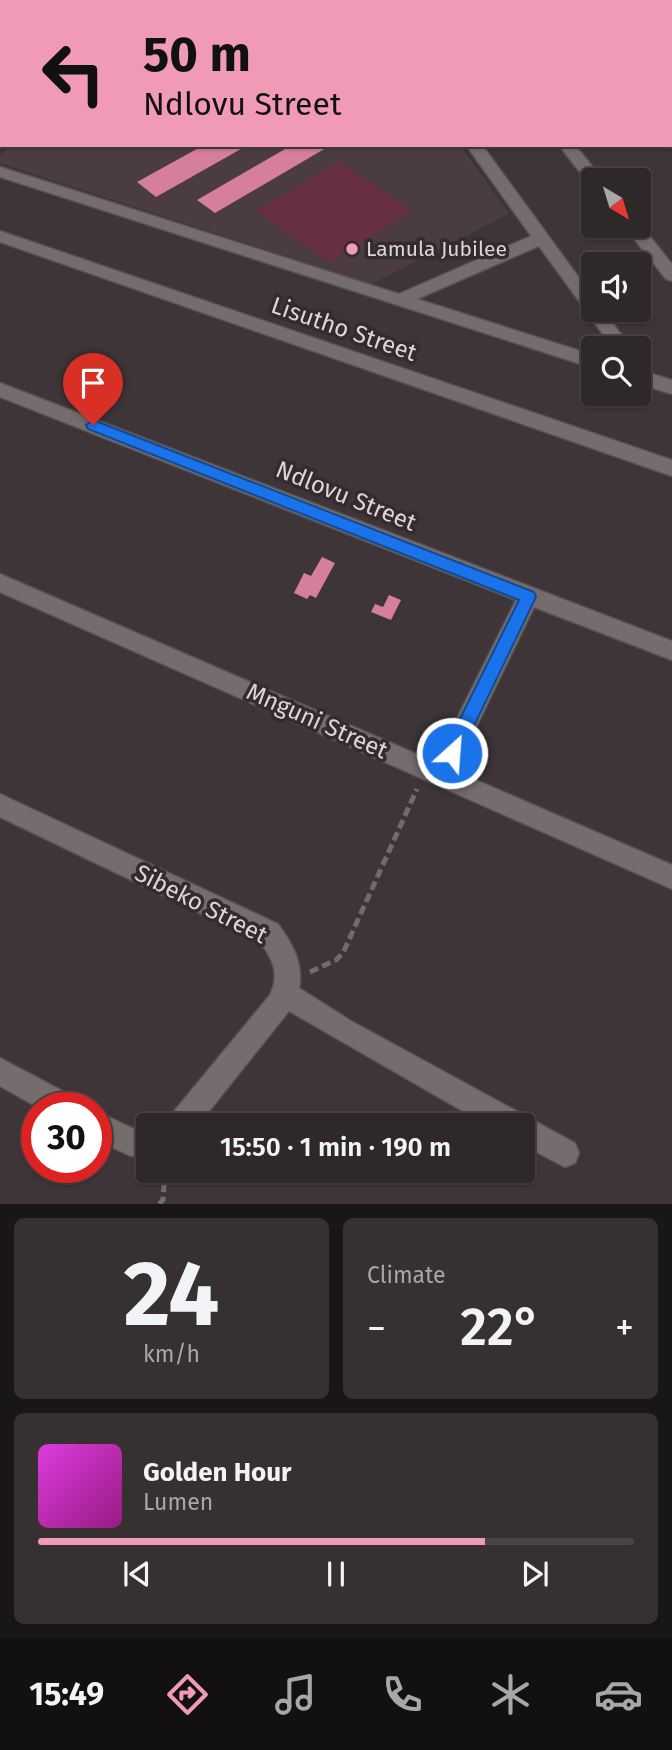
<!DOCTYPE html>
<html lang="en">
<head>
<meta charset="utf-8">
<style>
	:root { --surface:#2e2829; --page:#363031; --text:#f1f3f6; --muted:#a7a6a8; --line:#494446; --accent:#f09ab6 }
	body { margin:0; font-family:"Fira Sans",sans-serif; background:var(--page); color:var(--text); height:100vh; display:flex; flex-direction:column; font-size:26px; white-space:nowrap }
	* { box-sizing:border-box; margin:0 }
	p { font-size:23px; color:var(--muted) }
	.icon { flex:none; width:38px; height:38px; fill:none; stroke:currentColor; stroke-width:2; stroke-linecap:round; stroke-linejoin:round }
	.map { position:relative; height:1204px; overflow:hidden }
	.sheet { display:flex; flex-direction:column; gap:14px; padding:14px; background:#191617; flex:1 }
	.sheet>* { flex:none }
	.hud { position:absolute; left:0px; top:0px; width:672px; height:147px; box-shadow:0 2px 5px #0004,0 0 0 2px var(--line); background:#f09ab6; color:#111; overflow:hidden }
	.needle { width:46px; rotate:142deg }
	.buttons { position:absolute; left:581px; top:168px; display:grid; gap:14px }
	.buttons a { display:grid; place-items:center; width:70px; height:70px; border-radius:7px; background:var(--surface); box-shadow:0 2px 5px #0004,0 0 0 2px var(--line); font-size:35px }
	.speed { position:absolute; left:21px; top:1092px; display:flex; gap:14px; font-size:35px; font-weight:700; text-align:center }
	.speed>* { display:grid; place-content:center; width:91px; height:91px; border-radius:50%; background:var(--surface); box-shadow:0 2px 5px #0004,0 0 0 2px var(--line); line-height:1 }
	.speed .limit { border:10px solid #d22; background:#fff; color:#111 }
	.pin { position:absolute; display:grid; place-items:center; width:60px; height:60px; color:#fff; margin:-72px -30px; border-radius:50% 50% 50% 0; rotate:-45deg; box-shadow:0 0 7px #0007 }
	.pin .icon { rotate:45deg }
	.me { position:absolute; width:77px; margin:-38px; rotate:26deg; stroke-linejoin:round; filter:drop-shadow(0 0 5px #0008) }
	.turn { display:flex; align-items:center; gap:24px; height:147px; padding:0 28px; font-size:32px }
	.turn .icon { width:91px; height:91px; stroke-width:2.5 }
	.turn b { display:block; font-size:49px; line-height:60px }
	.big { font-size:52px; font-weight:600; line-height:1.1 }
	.sheet .tile { flex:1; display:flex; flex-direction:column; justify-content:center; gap:10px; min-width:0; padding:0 24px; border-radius:10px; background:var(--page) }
	.sheet .dial { align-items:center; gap:0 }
	.dial b { font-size:91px; line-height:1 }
	.song { display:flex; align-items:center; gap:21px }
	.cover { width:84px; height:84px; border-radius:10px; background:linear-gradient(135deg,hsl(300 70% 55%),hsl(310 70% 35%)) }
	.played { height:7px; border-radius:4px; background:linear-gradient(90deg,var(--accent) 75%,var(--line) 75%) }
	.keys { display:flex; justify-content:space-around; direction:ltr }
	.heat { display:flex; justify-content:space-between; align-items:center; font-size:38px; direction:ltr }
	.sheet .tiles { flex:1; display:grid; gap:14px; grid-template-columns:1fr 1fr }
	.tile:last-child { grid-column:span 2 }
	.trip { position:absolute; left:136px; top:1113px; width:399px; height:70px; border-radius:7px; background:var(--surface); box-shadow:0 2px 5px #0004,0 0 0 2px var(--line); font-weight:600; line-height:70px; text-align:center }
	.tab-bar { display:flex; height:112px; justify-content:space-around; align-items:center; background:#121010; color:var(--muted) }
	.tab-bar .icon { width:49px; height:49px }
	.tab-bar .on { color:var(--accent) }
	.tab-bar b { font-size:32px; color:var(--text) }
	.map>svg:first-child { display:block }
	.built { fill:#4b3c40 }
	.green { fill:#662f43 }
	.building { fill:#d67f9c }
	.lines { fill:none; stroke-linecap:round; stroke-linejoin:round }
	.minor-casing { stroke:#575153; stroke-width:3 }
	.path { stroke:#726b6d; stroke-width:5; stroke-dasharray:9 4.5; stroke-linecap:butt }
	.minor { fill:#756c6e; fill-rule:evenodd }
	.route { fill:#1a73e8; stroke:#114b97; stroke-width:2 }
	.poi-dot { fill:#f09ab6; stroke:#332b2d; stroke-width:2.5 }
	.labels { text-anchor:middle; stroke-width:7; stroke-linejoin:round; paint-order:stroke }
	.far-poi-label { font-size:21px; fill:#dbd6d8; stroke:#332b2d; text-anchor:start }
	.street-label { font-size:24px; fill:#dbd6d8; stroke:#332b2d }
</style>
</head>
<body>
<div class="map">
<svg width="672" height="1204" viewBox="0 0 672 1204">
	<rect width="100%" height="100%" fill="#3d3537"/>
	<!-- built -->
	<path class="built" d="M11 145H460L509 214 371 284 0 163V156Z"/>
	<!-- green -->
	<path class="green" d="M338 161 412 210 330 263 256 211Z"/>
	<!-- building -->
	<path class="building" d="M204 145H248L156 197 137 182Z
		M292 145H331L215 213 197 200Z
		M86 366 103 373 90 388 73 381Z
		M322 557 335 563 316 598 310 595 307 599 294 593 304 573 311 576Z
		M389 595 401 600 391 620 371 612 375 604 383 607Z"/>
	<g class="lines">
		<defs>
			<path id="minor" d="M119 0H133L118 2Z
				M442 0H456L458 2H443Z
				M595 0H609L610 2H596Z
				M670 69H672V79H670Z
				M2 118V129L0 130V119Z
				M466 145H482L593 297V310H603L631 348H613L539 246 417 299 593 355V368L0 177V167L399 294 531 236Z
				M559 145H575L603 180 589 184Z
				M639 223 672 264V281L666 279 624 226Z
				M0 231 672 460V476L0 242Z
				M639 370 672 380V394L639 384Z
				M0 383 672 641V660L534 607 455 771 672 865V889L0 592V574L435 762 516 600 0 397Z
				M0 794 278 924C292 943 304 964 299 988L351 1021 575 1143 579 1153 575 1163 565 1167 523 1145V1125H487L289 1011 198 1125H167L171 1115 270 995C280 974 273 959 260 942L0 817Z
				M0 1058 76 1098 80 1108H39L0 1086Z
				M96 1111 132 1128H149V1156H131L96 1140Z"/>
		</defs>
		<!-- minor casing -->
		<use href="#minor" class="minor-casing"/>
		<!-- path -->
		<path class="path" d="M310 972 336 960 343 953 417 789
			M159 1204 163 1200 165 1171"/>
		<!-- minor -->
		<use href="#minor" class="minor"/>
	</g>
	<!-- route -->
	<path class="route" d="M93 420 534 592 536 597 458 759 452 761 443 753 519 600 88 429 86 425Z"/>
	<!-- markers -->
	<circle class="poi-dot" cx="352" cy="249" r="7"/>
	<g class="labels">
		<!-- far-poi labels -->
		<g class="far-poi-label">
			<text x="366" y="256">Lamula Jubilee</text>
		</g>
		<!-- street labels -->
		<g class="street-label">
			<text transform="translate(344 329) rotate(19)" y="8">Lisutho Street</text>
			<text transform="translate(346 496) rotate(22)" y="8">Ndlovu Street</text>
			<text transform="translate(317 721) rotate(24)" y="8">Mnguni Street</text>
			<text transform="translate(201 904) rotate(27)" y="8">Sibeko Street</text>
		</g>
	</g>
</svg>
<div class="buttons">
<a><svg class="needle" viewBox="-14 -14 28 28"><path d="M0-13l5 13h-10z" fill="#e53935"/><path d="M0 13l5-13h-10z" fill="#a7a6a8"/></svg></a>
<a><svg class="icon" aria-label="sound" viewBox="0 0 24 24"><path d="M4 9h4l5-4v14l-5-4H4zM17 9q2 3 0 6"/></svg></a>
<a><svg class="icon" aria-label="search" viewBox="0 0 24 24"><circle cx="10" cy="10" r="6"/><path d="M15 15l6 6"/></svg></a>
</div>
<div class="speed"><div class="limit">30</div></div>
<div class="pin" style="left:93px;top:425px;background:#d93025"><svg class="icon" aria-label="arrive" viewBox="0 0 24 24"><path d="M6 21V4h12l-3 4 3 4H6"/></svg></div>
<svg class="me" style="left:452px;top:753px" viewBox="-20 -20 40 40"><circle r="17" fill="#1a73e8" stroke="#fff" stroke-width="3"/><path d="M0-11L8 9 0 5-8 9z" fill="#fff"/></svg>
<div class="trip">15:50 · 1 min · 190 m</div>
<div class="hud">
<div class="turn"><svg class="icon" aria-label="left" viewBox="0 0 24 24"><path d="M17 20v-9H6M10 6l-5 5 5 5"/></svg><div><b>50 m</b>Ndlovu Street</div></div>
</div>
</div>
<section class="sheet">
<div class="tiles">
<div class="tile dial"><b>24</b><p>km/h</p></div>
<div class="tile"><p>Climate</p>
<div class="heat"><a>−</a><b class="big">22°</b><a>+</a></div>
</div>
<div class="tile">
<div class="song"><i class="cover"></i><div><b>Golden Hour</b><p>Lumen</p></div></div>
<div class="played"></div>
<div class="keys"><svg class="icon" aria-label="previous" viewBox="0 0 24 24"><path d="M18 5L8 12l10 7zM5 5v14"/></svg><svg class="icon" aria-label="pause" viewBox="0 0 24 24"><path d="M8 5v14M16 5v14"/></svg><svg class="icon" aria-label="next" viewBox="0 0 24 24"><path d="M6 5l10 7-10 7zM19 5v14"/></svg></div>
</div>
</div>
</section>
<nav class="tab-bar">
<b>15:49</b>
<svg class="icon on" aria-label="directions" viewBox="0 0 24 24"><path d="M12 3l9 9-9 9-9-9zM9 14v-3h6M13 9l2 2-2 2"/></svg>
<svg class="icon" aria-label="music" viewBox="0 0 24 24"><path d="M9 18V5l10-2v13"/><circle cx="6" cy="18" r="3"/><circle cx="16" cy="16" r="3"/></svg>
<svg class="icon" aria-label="phone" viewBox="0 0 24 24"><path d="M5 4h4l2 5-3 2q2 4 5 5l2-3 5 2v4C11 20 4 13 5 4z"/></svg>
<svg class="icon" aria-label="climate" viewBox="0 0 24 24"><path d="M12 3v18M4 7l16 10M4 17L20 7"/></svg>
<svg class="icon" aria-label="car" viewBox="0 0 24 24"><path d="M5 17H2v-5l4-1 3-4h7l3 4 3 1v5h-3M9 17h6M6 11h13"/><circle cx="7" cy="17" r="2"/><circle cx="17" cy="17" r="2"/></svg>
</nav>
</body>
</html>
